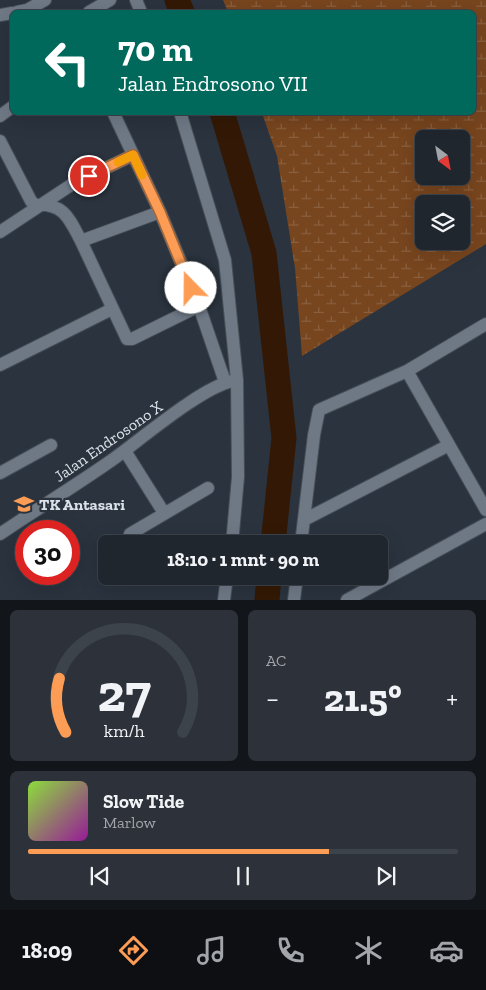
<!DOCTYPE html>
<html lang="id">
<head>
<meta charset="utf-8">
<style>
	:root { --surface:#20262e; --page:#2d323a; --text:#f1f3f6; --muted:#a2a5aa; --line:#3d434a; --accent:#fd9d55 }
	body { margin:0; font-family:"Zilla Slab",serif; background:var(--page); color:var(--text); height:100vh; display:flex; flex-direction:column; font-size:19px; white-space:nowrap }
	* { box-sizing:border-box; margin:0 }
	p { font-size:16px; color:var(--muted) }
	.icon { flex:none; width:28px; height:28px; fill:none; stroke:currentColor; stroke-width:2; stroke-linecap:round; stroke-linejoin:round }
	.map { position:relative; height:600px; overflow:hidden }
	.sheet { display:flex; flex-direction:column; gap:10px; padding:10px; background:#121519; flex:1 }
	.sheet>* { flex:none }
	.banner { position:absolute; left:10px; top:10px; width:466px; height:105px; border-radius:8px; box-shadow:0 5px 20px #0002,0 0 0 1px var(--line); background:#00695c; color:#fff; overflow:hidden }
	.needle { width:32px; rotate:148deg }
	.tools { position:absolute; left:415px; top:130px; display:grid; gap:10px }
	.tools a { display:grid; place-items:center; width:55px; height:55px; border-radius:8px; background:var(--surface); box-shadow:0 5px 20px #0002,0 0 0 1px var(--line); font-size:25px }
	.speed { position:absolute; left:15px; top:520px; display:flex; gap:10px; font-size:25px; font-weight:700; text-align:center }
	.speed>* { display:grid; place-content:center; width:65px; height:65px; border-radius:50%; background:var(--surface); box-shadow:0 5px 20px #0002,0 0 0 1px var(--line); line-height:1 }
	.speed .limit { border:8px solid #d22; background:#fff; color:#111 }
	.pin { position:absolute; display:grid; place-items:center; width:42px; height:42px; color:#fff; margin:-21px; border:2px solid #fff; border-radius:50%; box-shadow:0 1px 5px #0007 }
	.me { position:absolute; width:55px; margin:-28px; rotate:338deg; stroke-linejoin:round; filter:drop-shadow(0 0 4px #0008) }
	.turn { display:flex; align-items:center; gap:18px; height:105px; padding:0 25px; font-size:22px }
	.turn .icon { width:65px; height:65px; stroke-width:2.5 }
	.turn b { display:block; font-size:35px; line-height:42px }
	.big { font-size:38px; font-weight:800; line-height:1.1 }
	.sheet .card { flex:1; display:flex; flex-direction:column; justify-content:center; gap:8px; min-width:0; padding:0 18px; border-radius:8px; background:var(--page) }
	.sheet .dial { align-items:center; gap:0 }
	.dial svg { height:130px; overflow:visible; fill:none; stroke:var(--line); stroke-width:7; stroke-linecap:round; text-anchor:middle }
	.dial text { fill:var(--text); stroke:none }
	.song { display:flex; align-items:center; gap:15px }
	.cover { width:60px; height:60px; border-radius:8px; background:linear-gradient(135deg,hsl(90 70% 55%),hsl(300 70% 35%)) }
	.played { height:5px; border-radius:2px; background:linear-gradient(90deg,var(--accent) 70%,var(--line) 70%) }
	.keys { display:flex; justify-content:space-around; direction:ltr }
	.heat { display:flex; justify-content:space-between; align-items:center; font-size:28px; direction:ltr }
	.sheet .tiles { flex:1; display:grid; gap:10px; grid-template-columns:1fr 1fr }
	.card:last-child { grid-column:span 2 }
	.trip { position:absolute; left:98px; top:535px; width:290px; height:50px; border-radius:8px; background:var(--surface); box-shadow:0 5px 20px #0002,0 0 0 1px var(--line); font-weight:800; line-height:50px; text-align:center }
	.tab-bar { display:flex; height:80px; justify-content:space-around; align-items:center; background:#0d0f12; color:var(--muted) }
	.tab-bar .icon { width:35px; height:35px }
	.tab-bar .current { color:var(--accent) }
	.tab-bar b { font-size:22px; color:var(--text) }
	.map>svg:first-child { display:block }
	.wetland { fill:url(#wetland-marsh); fill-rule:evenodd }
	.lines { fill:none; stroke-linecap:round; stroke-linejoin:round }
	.river { stroke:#331905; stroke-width:25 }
	.street-casing { stroke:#474f58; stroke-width:14 }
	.street { stroke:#6f7986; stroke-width:12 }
	.route-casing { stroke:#a46637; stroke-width:12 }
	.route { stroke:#fd9d55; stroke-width:9 }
	.slow { stroke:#f59e0b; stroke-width:9 }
	.labels { text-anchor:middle; stroke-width:4.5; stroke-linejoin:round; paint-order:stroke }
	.street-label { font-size:16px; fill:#dce2e9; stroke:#2a333e }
	.poi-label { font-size:16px; font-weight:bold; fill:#dce2e9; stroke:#2a333e; text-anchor:start }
</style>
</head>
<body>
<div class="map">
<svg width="486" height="600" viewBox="0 0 486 600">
	<defs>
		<pattern id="wetland-marsh" width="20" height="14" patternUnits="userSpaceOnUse" patternTransform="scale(1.25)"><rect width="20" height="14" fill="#77451e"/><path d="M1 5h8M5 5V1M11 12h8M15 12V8" fill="none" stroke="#8a603f"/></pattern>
	</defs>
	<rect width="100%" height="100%" fill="#2a333e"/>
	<!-- wetland -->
	<path class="wetland" d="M223 0H486V244L302 356 295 268 277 156 262 113 474 112V12H228ZM424 139H461V176H424ZM424 204H461V241H424Z"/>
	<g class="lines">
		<!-- river -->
		<path class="river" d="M177 0 182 12
			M222 112 264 253 284 438 273 544
			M267 600 269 576"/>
		<defs>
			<path id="street" d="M136 0 141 12
				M17 12 27 10 45 0
				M89 12 110 0
				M0 15 12 13
				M113 112 160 212
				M180 112 225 260 237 380 238 477 232 544
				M0 116 12 107
				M0 141 31 201 35 205C64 203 69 218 81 241
				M0 232 71 185 133 155
				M199 306 132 339H127L81 241 160 212 199 306 225 382
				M0 365 112 309
				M407 371 486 510
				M125 451 164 513
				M0 473 51 445
				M304 520 449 445
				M0 534C37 509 75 486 112 460 140 440 203 386 233 381
				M130 534 208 488
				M301 544 314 435 319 410 407 371 486 324
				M224 600 227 576
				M294 600 297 576
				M347 600 486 524"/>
		</defs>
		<!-- street casing -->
		<use href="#street" class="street-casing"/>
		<!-- street -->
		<use href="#street" class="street"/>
	</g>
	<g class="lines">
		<defs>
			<path id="route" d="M89 176 133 155 160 212 191 288"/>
		</defs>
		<!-- route casing -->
		<use href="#route" class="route-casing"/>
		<!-- route -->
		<use href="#route" class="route"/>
		<!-- slow -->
		<path class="slow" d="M118 162 133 155 142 175"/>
	</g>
	<!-- icons -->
	<defs>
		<symbol id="school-bare" viewBox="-9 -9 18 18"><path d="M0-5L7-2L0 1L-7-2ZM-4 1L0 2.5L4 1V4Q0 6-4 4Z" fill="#fd9d55" stroke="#2a333e" stroke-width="2.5" paint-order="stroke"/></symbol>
	</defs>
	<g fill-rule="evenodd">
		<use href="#school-bare" x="10" y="490" width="28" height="28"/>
	</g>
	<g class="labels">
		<!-- street labels -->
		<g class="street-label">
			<text transform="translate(108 441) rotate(-35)" y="6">Jalan Endrosono X</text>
		</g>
		<!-- poi labels -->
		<g class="poi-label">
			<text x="39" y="510">TK Antasari</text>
		</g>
	</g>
</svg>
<div class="tools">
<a><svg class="needle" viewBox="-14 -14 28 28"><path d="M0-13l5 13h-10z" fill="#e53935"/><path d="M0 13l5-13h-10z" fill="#a2a5aa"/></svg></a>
<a><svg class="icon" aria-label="layers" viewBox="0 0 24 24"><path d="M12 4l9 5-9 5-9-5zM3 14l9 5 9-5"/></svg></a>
</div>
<div class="speed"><div class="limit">30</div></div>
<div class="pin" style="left:89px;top:176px;background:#d93025"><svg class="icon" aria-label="arrive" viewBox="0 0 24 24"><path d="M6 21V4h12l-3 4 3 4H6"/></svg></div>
<svg class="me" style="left:191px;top:288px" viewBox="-20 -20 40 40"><circle r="19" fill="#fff"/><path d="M0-13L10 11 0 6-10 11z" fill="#fd9d55"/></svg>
<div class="trip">18:10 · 1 mnt · 90 m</div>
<div class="banner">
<div class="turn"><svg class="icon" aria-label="left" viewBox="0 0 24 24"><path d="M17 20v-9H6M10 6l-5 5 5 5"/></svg><div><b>70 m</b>Jalan Endrosono VII</div></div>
</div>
</div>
<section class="sheet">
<div class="tiles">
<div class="card dial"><svg viewBox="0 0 100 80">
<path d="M14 69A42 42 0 1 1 86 69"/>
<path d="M14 69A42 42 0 0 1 10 36" stroke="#fd9d55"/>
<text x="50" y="56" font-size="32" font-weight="700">27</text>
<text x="50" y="72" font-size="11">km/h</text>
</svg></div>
<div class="card"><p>AC</p>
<div class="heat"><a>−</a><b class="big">21.5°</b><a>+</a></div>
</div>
<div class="card">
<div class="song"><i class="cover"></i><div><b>Slow Tide</b><p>Marlow</p></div></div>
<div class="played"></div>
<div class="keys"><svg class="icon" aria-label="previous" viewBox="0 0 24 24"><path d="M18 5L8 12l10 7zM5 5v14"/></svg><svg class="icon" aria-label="pause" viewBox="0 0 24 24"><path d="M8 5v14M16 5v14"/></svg><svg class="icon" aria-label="next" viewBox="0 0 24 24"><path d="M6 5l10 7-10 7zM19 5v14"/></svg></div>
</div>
</div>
</section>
<nav class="tab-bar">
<b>18:09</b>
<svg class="icon current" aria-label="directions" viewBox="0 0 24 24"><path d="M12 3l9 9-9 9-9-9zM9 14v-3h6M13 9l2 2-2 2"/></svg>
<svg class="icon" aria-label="music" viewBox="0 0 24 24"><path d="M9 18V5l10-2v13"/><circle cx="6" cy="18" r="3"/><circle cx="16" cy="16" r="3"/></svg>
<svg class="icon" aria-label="phone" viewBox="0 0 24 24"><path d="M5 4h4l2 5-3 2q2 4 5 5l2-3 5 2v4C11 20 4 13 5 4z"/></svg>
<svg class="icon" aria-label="climate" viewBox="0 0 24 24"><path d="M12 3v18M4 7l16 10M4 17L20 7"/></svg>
<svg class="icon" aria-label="car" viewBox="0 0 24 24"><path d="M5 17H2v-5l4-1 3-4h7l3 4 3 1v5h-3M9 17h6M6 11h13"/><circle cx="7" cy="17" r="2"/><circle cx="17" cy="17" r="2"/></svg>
</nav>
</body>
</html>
